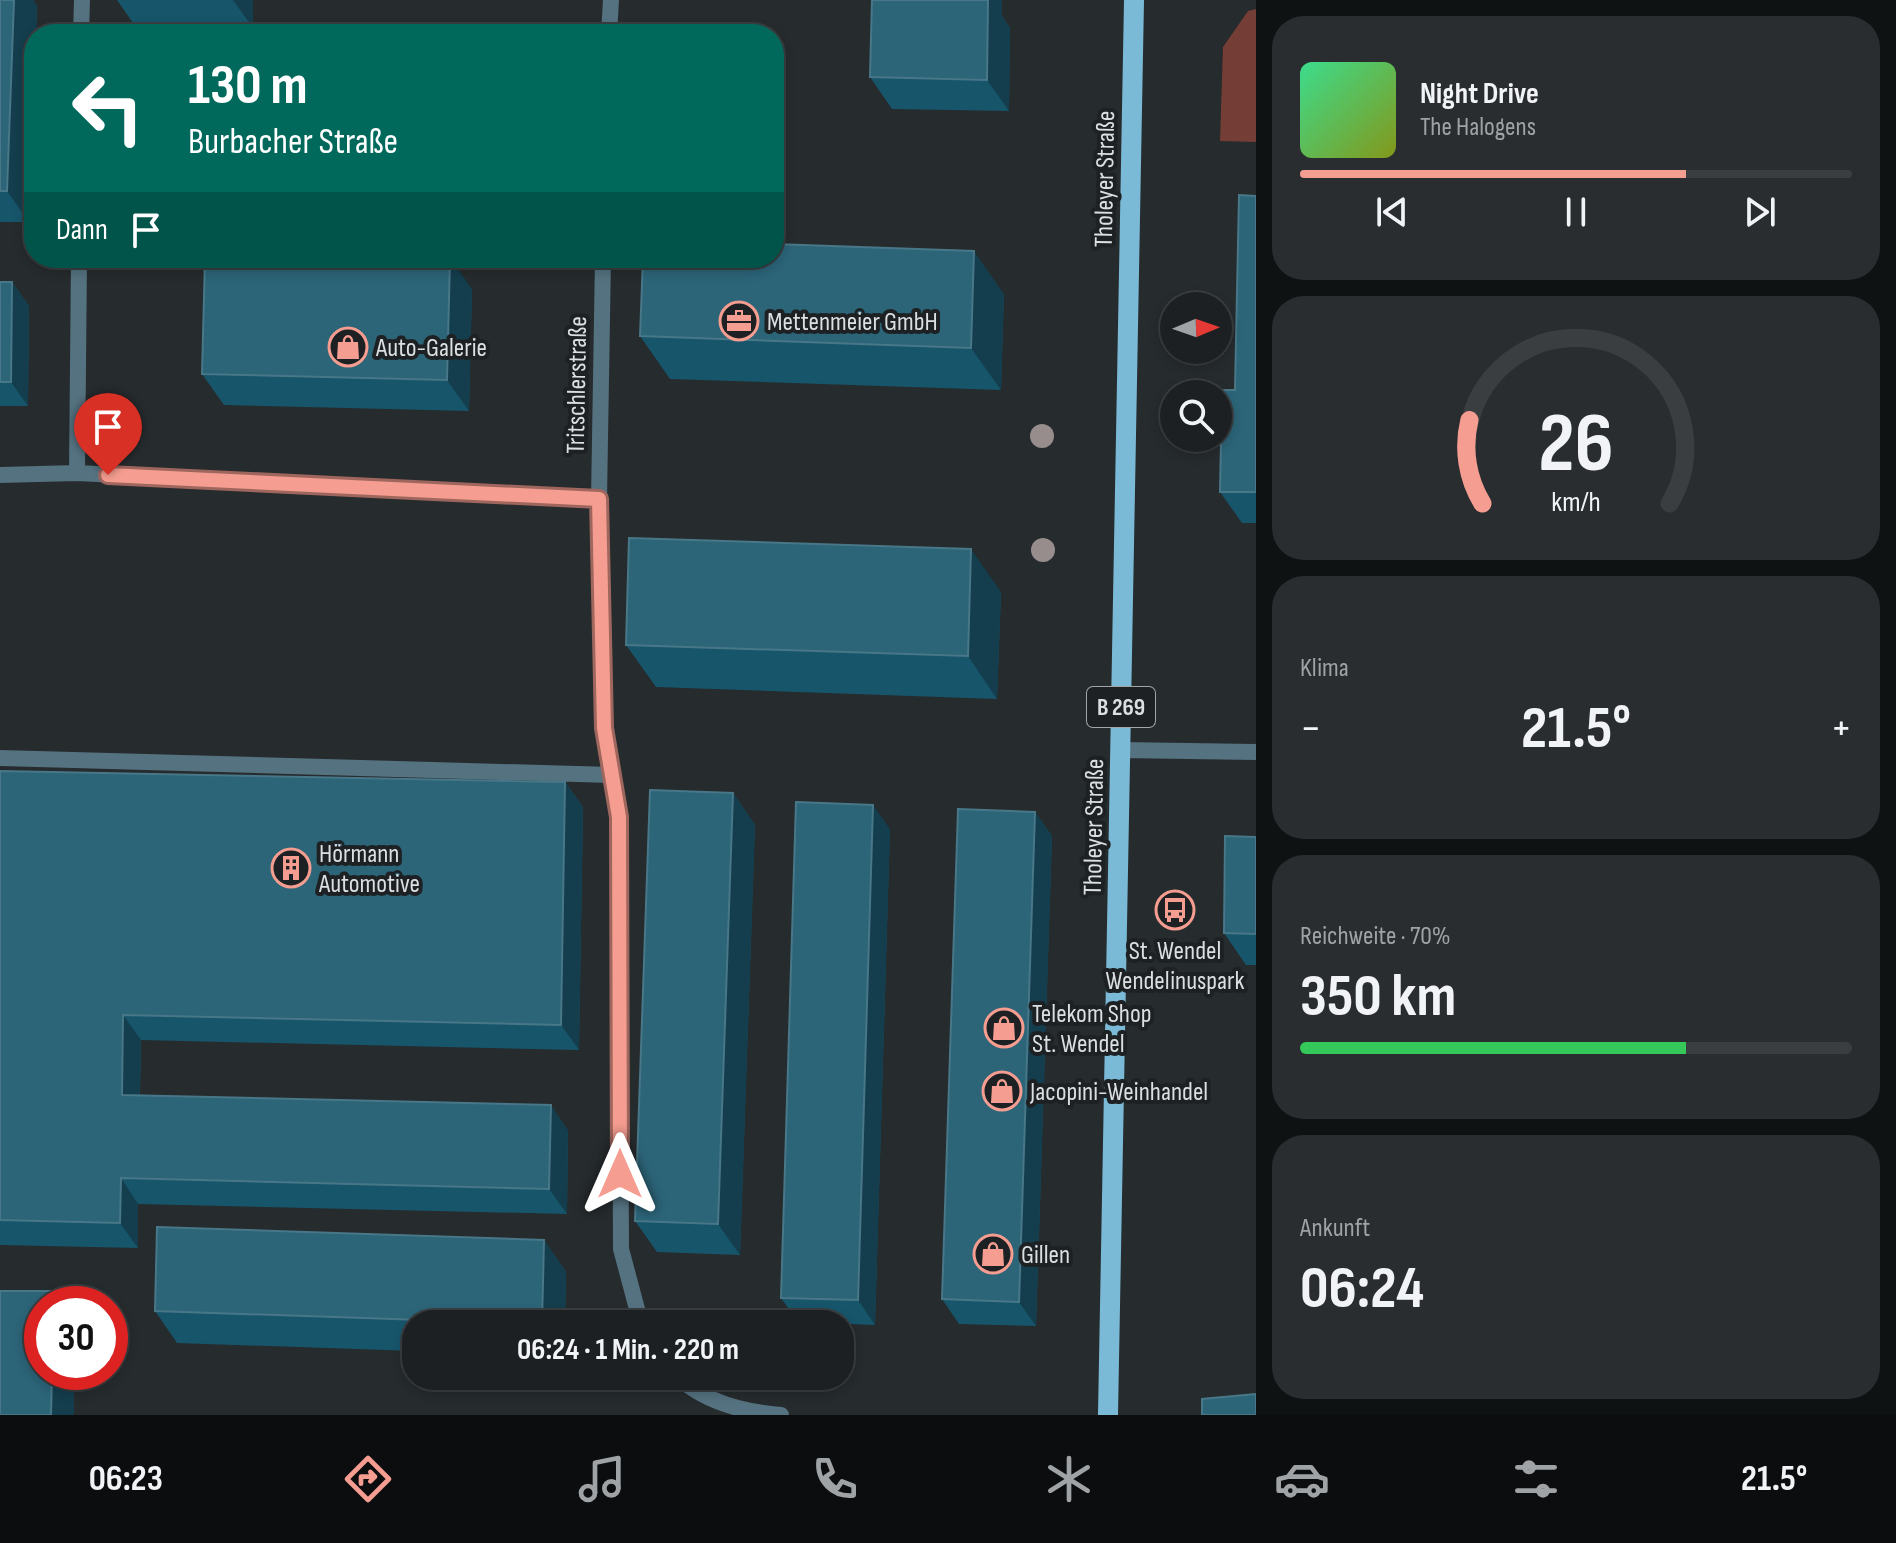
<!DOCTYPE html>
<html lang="de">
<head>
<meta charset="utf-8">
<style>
	:root { --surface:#1c2022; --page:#292d2f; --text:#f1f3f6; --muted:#a0a3a5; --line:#3a3e40; --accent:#f59d90 }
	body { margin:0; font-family:"Sofia Sans Condensed",sans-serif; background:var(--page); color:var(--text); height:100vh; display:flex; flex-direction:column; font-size:30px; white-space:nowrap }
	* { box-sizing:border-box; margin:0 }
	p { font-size:26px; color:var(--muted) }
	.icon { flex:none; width:44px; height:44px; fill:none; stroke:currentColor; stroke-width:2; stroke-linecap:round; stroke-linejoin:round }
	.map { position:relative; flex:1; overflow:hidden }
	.details { display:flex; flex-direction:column; gap:16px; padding:16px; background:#0f1213; width:640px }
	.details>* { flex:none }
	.top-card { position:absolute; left:24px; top:24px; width:760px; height:244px; border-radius:32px; box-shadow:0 4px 12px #0003,0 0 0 2px var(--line); background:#00695c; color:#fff; overflow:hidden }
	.needle { width:52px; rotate:88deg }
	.fabs { position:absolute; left:1160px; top:292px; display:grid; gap:16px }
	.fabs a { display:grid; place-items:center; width:72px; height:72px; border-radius:50%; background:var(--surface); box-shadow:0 4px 12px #0003,0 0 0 2px var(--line); font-size:40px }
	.speed { position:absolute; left:24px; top:1286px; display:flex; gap:16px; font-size:40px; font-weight:700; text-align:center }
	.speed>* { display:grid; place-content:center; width:104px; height:104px; border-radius:50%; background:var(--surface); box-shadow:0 4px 12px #0003,0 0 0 2px var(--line); line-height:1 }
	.speed .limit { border:12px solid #d22; background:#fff; color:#111 }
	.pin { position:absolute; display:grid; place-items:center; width:68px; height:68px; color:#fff; margin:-82px -34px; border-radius:50% 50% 50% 0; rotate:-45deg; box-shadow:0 0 8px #0007 }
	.pin .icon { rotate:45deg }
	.me { position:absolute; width:88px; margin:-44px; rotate:0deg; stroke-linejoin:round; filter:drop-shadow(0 0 6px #0008) }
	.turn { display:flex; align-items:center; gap:28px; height:168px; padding:0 32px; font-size:36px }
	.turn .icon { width:104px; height:104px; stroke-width:2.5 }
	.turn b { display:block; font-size:56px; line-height:68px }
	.then { display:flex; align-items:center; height:76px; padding:0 32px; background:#0003; gap:16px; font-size:30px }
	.big { font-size:60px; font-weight:700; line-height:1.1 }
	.details .widget { flex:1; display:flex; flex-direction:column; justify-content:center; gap:12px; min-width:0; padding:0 28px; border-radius:32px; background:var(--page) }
	.details .dial { align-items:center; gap:0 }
	.dial svg { height:208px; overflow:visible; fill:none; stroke:var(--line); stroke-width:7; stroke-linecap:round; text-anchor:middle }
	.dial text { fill:var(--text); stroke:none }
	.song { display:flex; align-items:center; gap:24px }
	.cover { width:96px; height:96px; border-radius:12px; background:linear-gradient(135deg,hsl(150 70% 55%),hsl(70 70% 35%)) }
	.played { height:8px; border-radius:4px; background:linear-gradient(90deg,var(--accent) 70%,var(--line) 70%) }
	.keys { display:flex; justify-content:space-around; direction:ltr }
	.heat { display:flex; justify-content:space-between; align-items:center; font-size:44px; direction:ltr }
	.charge { height:12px; border-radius:6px; background:linear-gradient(90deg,#34c759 70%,var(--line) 0) }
	.trip { position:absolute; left:402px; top:1310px; width:452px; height:80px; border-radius:32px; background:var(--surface); box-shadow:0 4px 12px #0003,0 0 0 2px var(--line); font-weight:700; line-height:80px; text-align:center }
	.menu { display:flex; height:128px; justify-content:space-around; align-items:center; background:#0b0d0e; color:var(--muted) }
	.menu .icon { width:56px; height:56px }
	.menu .active { color:var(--accent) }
	.menu b { font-size:36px; color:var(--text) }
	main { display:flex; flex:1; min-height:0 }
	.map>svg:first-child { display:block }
	.green { fill:#743d36 }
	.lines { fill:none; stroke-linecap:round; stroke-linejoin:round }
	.lane { stroke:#557280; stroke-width:16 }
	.street { stroke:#557280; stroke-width:16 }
	.primary { stroke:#7bbad7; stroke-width:20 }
	.tree { fill:#978d8d }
	.wall { fill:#17556b }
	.shaded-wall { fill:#143e4d }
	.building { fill:#2c6478; stroke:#487788; stroke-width:2 }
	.route-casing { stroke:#9f665e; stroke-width:20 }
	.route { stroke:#f59d90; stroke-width:14 }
	.labels { text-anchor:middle; stroke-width:8; stroke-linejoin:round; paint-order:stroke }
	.shield { fill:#1d2123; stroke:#a3a6a8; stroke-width:2 }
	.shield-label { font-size:24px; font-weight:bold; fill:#dcdfe1 }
	.street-label { font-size:26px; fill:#dcdfe1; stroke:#1d2123 }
	.poi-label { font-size:26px; fill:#dcdfe1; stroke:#1d2123; text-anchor:start }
</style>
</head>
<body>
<main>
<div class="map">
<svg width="1256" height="1415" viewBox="0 0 1256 1415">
	<rect width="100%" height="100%" fill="#262b2d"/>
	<!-- green -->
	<path class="green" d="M1256 9V142L1220 141 1223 47 1248 11Z
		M290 22 561 28 565 34H255Z"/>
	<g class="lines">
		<!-- lane -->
		<path class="lane" d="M0 758 612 775"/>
		<!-- street -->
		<path class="street" d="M81 34 82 0
			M609 34 611 0
			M603 258 599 499 604 728 619 817 621 1249 641 1324
			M77 473 79 258
			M0 475 77 473 599 499
			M1120 750 1256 752
			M677 1376C705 1403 744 1412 781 1415"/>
		<!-- primary -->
		<path class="primary" d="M1108 1415 1134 0"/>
	</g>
	<!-- trees -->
	<g class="tree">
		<circle cx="1042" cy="436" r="12"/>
		<circle cx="1043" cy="550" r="12"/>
	</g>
	<!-- wall -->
	<path class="wall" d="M0 0H33L37 6 29 222H0Z
		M117 0H253V28L135 26Z
		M872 0H1002V16L1010 28 1009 111 892 109 870 77Z
		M1256 196V523H1242L1220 492 1235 390Z
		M0 282H12L29 306 28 406H0Z
		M472 289 469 411 224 405 202 374Z
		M1004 294 1001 390 670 379 640 336Z
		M1001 592 997 699 656 687 626 645Z
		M0 771 565 782 583 807 579 1050 141 1040 140 1095 568 1130 567 1214 138 1204V1248L0 1245Z
		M733 793 755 825 740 1255 657 1252 635 1221Z
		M1035 812 1052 836 1036 1326 959 1324 942 1299Z
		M890 829 875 1325 798 1322 781 1298Z
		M1256 837V965H1246L1224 933Z
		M544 1240 566 1272 565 1324H416V1351L177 1343 155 1311Z"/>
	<!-- shaded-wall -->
	<path class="shaded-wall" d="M14 0H33L37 6 36 34H34V87L29 222 7 191Z
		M233 0H253V28Z
		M982 0H1002V16L1010 28 1009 111 987 80Z
		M974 251 1004 294 1001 390 971 348Z
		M450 258 472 289 469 411 447 380Z
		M12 282 29 306 28 406 11 382Z
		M971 549 1001 592 997 699 968 656Z
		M565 782 583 807 579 1050 561 1025Z
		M733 793 755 825 740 1255 718 1224Z
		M873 805 890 829 875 1325 858 1300Z
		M1035 812 1052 836 1036 1326 1019 1302Z
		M123 1015 141 1040 139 1120 122 1095Z
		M551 1105 568 1130 567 1214 549 1189Z
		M121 1178 138 1204V1248L120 1223Z
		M544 1240 566 1272 565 1324H542Z
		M53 1291 62 1304H53Z
		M52 1372H74V1415H51Z"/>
	<!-- building -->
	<path class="building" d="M0 0H14L7 191H0Z
		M872 0H988L987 80 870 77Z
		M1239 195 1256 196V492H1220L1222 390H1235Z
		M774 244 974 251 971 348 640 336 643 258H774Z
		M205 258H450L447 380 202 374Z
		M0 282H12L11 382H0Z
		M629 538 971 549 968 656 626 645Z
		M0 771 565 782 561 1025 123 1015 122 1095 551 1105 549 1189 121 1178 120 1223 0 1220Z
		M650 790 733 793 718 1224 635 1221Z
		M796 802 873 805 858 1300 781 1298Z
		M958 809 1035 812 1019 1302 942 1299Z
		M1225 836 1256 837V934L1224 933Z
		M157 1227 544 1240 542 1324 155 1311Z
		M0 1291H53V1304H42V1372H52L51 1415H0Z
		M1256 1394V1415H1202V1399Z"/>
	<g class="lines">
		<defs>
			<path id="route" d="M108 475 599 499 604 728 619 817 620 1174"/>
		</defs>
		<!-- route casing -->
		<use href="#route" class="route-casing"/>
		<!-- route -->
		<use href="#route" class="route"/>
	</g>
	<!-- icons -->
	<defs>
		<symbol id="office-ring" viewBox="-11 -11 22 22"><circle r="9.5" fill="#1d2123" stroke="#f59d90" stroke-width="1.5"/><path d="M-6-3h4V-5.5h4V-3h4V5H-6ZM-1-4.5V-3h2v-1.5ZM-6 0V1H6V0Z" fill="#f59d90"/></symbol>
		<symbol id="shop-ring" viewBox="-11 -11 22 22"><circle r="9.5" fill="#1d2123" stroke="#f59d90" stroke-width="1.5"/><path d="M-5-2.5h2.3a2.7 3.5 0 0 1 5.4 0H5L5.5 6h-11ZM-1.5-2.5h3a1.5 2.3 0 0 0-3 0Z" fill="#f59d90"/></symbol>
		<symbol id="building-ring" viewBox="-11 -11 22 22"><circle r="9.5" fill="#1d2123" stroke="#f59d90" stroke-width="1.5"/><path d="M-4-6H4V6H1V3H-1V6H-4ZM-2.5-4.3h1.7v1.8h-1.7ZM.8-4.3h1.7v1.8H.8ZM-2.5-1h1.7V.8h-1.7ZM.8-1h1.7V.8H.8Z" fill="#f59d90"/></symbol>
		<symbol id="bus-ring" viewBox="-11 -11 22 22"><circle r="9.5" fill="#1d2123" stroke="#f59d90" stroke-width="1.5"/><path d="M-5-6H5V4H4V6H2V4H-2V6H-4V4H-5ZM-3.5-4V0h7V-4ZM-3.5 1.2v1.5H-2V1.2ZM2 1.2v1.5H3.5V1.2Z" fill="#f59d90"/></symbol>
	</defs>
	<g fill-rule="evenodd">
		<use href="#office-ring" x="717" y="299" width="44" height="44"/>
		<use href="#shop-ring" x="326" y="325" width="44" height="44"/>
		<use href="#building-ring" x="269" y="846" width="44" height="44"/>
		<use href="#bus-ring" x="1153" y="888" width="44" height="44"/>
		<use href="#shop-ring" x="982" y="1006" width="44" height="44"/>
		<use href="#shop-ring" x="980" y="1069" width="44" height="44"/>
		<use href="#shop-ring" x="971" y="1232" width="44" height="44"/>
	</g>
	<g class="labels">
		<!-- shield labels -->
		<rect class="shield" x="1087" y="687" width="68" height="40" rx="6"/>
		<g class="shield-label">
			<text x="1121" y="715">B 269</text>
		</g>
		<!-- street labels -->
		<g class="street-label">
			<text transform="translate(1104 179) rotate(-89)" y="9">Tholeyer Straße</text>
			<text transform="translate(576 385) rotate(-89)" y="9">Tritschlerstraße</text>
			<text transform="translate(1093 827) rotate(-89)" y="9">Tholeyer Straße</text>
		</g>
		<!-- poi labels -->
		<g class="poi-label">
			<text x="767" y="330">Mettenmeier GmbH</text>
			<text x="376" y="356">Auto-Galerie</text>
			<text x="319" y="862">Hörmann<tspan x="319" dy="30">Automotive</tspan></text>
			<text x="1175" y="959" text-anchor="middle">St. Wendel<tspan x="1175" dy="30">Wendelinuspark</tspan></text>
			<text x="1032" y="1022">Telekom Shop<tspan x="1032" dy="30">St. Wendel</tspan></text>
			<text x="1030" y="1100">Jacopini-Weinhandel</text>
			<text x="1021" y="1263">Gillen</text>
		</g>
	</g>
</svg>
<div class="fabs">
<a><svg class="needle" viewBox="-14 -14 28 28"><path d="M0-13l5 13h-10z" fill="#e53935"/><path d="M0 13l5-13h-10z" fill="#a0a3a5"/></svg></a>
<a><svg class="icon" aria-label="search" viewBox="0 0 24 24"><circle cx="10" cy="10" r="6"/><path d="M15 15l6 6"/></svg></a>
</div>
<div class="speed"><div class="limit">30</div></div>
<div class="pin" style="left:108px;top:475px;background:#d93025"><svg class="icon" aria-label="arrive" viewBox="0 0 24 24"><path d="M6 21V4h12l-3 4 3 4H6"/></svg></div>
<svg class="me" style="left:620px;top:1174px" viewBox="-20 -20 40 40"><path d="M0-17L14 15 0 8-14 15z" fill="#f59d90" stroke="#fff" stroke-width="4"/></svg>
<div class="trip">06:24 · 1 Min. · 220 m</div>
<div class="top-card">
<div class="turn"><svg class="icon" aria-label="left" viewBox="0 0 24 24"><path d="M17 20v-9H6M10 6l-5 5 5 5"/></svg><div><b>130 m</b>Burbacher Straße</div></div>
<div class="then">Dann<svg class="icon" aria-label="arrive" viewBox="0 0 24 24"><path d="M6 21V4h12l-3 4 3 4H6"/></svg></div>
</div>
</div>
<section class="details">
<div class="widget">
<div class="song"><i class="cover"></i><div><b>Night Drive</b><p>The Halogens</p></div></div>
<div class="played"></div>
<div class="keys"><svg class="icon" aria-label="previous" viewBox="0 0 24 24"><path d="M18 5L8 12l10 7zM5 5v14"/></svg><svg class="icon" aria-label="pause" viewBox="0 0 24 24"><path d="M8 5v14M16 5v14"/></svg><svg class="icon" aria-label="next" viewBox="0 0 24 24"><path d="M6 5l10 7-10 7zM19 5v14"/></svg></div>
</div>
<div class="widget dial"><svg viewBox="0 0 100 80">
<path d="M14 69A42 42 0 1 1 86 69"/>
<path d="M14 69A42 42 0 0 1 9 37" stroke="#f59d90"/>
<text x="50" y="56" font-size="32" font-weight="700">26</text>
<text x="50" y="72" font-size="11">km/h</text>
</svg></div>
<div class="widget"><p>Klima</p>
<div class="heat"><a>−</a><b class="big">21.5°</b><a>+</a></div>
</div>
<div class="widget"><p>Reichweite · 70%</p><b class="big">350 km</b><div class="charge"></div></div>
<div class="widget"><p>Ankunft</p><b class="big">06:24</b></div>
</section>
</main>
<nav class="menu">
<b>06:23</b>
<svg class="icon active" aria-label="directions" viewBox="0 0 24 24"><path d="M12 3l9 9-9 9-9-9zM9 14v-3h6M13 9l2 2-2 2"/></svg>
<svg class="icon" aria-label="music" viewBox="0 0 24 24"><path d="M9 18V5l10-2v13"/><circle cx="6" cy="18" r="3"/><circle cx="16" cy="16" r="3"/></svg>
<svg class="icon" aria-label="phone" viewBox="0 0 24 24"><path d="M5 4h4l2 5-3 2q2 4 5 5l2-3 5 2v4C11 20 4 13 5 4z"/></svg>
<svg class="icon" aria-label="climate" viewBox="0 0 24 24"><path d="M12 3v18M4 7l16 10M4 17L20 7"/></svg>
<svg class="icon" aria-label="car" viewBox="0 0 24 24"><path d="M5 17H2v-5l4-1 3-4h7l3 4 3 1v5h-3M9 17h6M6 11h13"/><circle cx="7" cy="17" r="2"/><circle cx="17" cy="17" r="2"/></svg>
<svg class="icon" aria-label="filters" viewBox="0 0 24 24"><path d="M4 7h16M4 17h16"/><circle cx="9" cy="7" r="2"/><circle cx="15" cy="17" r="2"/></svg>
<b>21.5°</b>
</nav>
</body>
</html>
